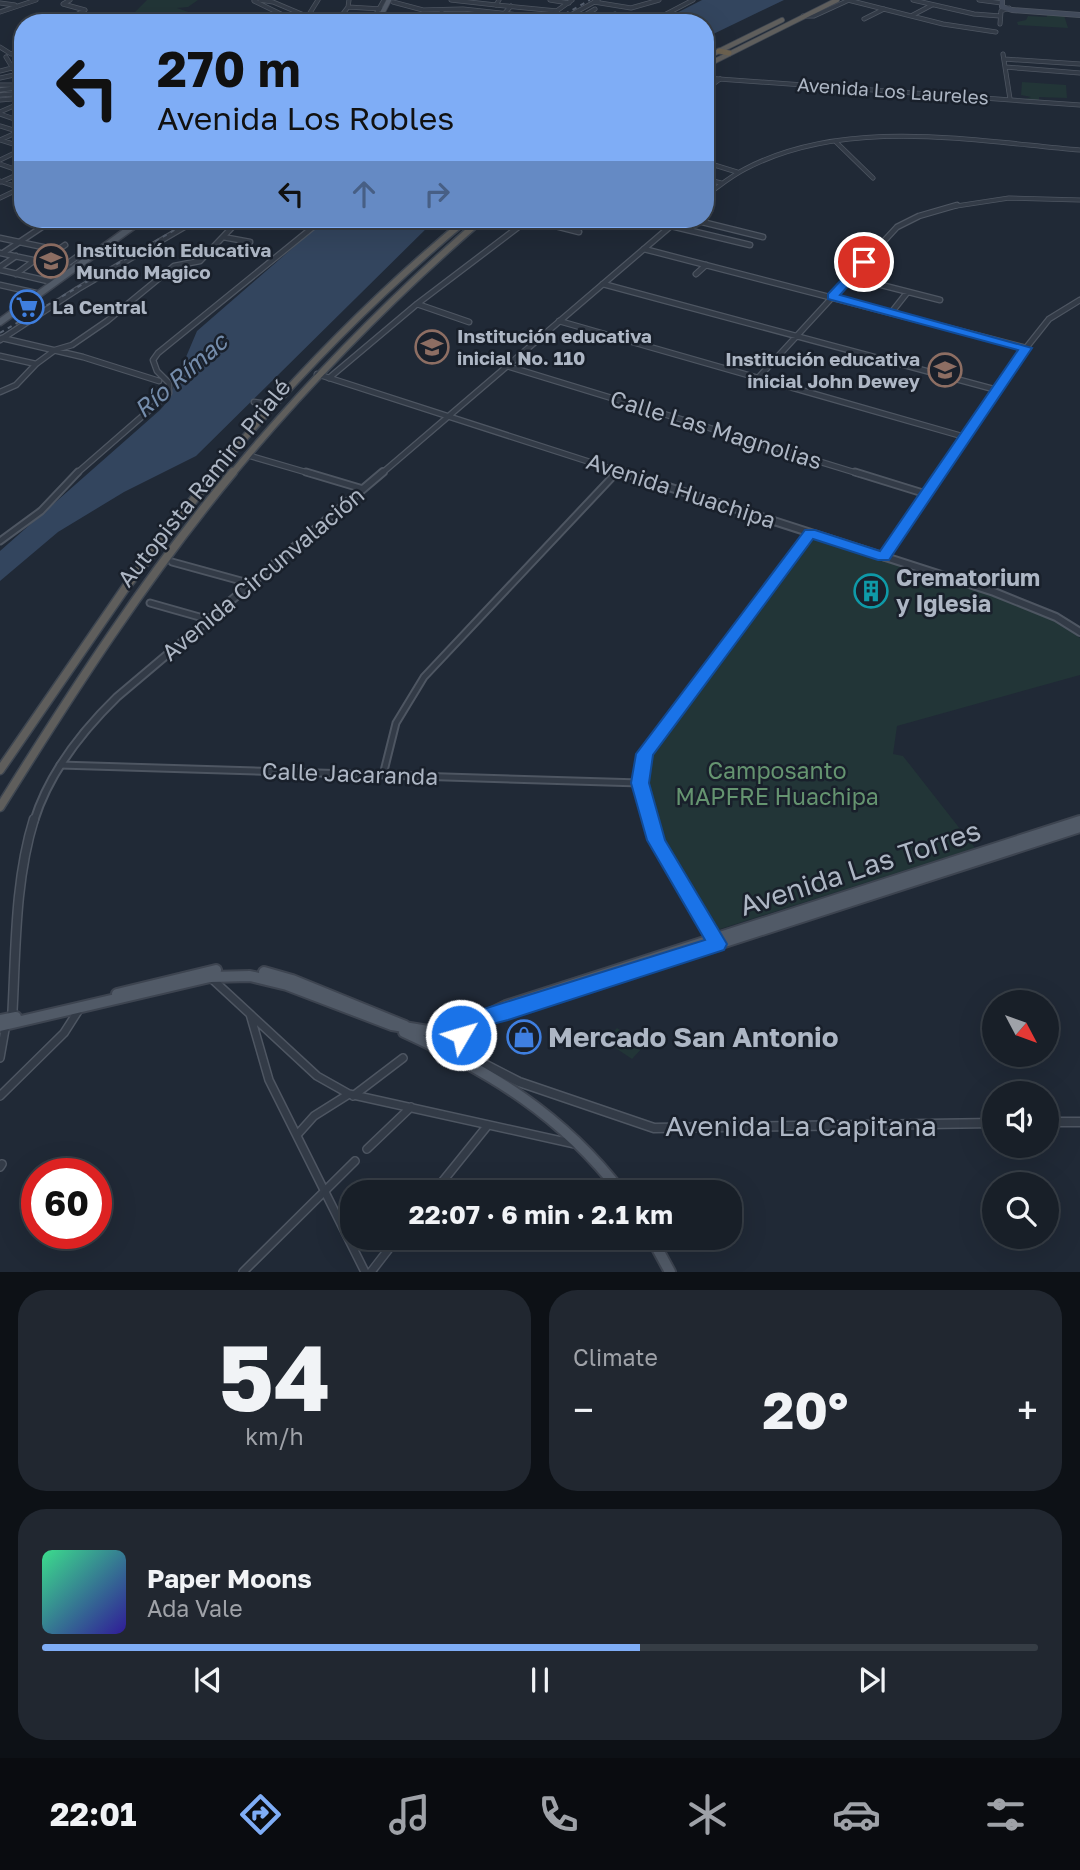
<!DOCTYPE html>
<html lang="en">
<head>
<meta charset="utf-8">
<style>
	:root { --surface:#181f28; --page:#212730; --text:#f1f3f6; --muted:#9fa2a8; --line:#363d45; --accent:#7fadf6 }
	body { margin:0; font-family:"Golos Text",sans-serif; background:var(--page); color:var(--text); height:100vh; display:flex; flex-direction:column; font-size:26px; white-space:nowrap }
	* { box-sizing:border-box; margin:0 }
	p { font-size:23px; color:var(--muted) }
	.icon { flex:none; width:38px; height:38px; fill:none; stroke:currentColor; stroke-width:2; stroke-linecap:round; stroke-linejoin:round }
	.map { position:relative; height:1272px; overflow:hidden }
	.details { display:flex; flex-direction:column; gap:18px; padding:18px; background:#0d1116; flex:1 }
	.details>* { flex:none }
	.guide { position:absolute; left:14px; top:14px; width:700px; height:214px; border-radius:28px; box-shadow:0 7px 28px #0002,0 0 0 2px var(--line); background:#7fadf6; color:#111; overflow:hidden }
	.needle { width:46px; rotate:131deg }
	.fabs { position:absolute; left:982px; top:990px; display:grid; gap:14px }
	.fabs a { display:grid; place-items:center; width:77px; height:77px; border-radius:50%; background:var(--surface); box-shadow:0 7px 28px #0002,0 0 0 2px var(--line); font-size:35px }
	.speed { position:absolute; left:21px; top:1158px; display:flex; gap:14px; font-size:35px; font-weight:700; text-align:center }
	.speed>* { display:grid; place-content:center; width:91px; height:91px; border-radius:50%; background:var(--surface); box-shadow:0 7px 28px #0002,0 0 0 2px var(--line); line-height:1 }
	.speed .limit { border:10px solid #d22; background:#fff; color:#111 }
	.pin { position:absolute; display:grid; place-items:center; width:60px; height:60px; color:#fff; margin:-30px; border:4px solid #fff; border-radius:50%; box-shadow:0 2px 7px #0007 }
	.me { position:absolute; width:77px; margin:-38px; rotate:52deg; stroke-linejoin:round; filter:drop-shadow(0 0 5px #0008) }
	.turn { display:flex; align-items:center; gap:24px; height:147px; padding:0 28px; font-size:32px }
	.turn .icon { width:91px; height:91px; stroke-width:2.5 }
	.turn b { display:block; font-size:49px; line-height:60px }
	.lanes { display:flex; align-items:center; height:66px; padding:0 28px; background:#0003; justify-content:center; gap:35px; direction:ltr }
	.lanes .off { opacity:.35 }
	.big { font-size:52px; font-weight:700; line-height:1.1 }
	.details .card { flex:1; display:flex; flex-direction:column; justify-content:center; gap:10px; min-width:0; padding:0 24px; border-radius:28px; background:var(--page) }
	.details .dial { align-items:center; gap:0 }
	.dial b { font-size:91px; line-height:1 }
	.song { display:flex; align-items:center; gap:21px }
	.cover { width:84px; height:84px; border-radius:10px; background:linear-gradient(135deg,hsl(150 70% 55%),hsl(250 70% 35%)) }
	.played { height:7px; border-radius:4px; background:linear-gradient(90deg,var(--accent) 60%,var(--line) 60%) }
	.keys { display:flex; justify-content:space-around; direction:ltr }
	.heat { display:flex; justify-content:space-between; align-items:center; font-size:38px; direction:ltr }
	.details .tiles { flex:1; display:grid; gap:18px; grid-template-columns:1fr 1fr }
	.card:last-child { grid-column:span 2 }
	.trip { position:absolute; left:340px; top:1180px; width:402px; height:70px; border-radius:28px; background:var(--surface); box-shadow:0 7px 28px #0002,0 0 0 2px var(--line); font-weight:700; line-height:70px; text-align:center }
	.dock { display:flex; height:112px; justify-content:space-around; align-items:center; background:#0a0c10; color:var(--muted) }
	.dock .icon { width:49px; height:49px }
	.dock .on { color:var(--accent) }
	.dock b { font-size:32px; color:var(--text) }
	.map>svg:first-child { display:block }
	.green { fill:#223537 }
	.water { fill:#33455e }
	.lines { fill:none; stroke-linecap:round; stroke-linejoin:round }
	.minor-far3-casing { stroke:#4e5662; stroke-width:5 }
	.minor-far2-casing { stroke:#4e5662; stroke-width:7 }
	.minor-far1-casing { stroke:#4e5662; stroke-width:9 }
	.minor-casing { stroke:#4e5662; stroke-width:10 }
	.tertiary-far3-casing { stroke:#4e5662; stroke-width:5 }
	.tertiary-far2-casing { stroke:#4e5662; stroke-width:7 }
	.tertiary-far1-casing { stroke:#4e5662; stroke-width:10 }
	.tertiary-casing { stroke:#4e5662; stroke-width:11 }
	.secondary-casing { stroke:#4e5662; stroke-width:6 }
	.primary-far2-casing { stroke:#3d4450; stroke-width:6 }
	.primary-far1-casing { stroke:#3d4450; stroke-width:9 }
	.primary-casing { stroke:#3d4450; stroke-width:14 }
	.trunk-far2-casing { stroke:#3e4651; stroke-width:6 }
	.trunk-far1-casing { stroke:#3e4651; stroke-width:9 }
	.trunk-casing { stroke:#3e4651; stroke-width:11 }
	.motorway-casing { stroke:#3e4651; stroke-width:7 }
	.minor-far3 { stroke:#333b47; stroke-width:3.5 }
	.minor-far2 { stroke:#333b47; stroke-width:4.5 }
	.minor-far1 { stroke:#333b47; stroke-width:5 }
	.minor { stroke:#333b47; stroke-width:7 }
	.tertiary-far3 { stroke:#333b47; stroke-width:3.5 }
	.tertiary-far2 { stroke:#333b47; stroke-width:4.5 }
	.tertiary-far1 { stroke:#333b47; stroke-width:6 }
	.tertiary { stroke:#333b47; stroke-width:8 }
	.secondary { stroke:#414a5a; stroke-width:4.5 }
	.primary-far2 { stroke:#515a67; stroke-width:4.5 }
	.primary-far1 { stroke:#515a67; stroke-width:6 }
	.primary { stroke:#515a67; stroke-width:10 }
	.trunk-far2 { stroke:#5f5e5c; stroke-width:4.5 }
	.trunk-far1 { stroke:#5f5e5c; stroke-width:6 }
	.trunk { stroke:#5f5e5c; stroke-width:8 }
	.motorway { stroke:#6d6250; stroke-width:5 }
	.rail { stroke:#555f6e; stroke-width:2; stroke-dasharray:4.5 4.5; stroke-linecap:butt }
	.route { fill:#1a73e8; stroke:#114b97; stroke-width:2 }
	.labels { text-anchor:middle; stroke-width:5; stroke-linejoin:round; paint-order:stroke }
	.far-street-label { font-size:19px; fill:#adb6c4; stroke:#19202b }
	.far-poi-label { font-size:19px; font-weight:bold; fill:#adb6c4; stroke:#19202b; text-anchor:start }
	.street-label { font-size:23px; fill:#adb6c4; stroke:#19202b }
	.poi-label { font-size:23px; font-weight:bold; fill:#adb6c4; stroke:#19202b; text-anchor:start }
	.park-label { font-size:23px; fill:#659470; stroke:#19202b }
	.water-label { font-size:24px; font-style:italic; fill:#758dac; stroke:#19202b }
	.near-street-label { font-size:28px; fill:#adb6c4; stroke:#19202b }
	.near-poi-label { font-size:28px; font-weight:bold; fill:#adb6c4; stroke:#19202b; text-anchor:start }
</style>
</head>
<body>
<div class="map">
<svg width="1080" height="1272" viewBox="0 0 1080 1272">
	<rect width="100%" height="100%" fill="#202936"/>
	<!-- green -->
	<path class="green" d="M147 0H198L188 7 177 8 197 15 229 19 179 23 181 18 132 15Z
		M1047 14 1064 15 1068 28 1018 25 1017 22 1026 20 1028 16 1047 17Z
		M1022 82 1066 85 1067 98 1039 97V101L1025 99 1031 97 1021 95Z
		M816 536 1021 603 1054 618 1080 638V675L897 726 893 754 903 756 975 848 714 931 660 837 644 784 655 745 809 537Z
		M617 1028 644 1046 632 1059 605 1041Z"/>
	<!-- water -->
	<path class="water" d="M702 0H784L705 38V23H657Z
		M326 219H436L196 456 124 492 58 532 0 581V551L160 410 167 402 197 331Z"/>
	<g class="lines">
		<defs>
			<path id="minor-far3" d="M256 0 254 1 283 15 314 23
				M260 0 273 2 304 15 340 18
				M550 0 569 3
				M848 0 943 24 996 32
				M913 0 974 14 1000 16
				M979 0 1002 3
				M594 2 631 8 659 0
				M0 3 15 5
				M496 5 557 11
				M348 7 381 9
				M308 16 318 0
				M565 16 603 23
				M803 16H814L849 0
				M911 16 932 5
				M470 19 508 23
				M578 19 595 9
				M864 19 884 9
				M601 22 615 14
				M62 23 85 10 63 4 70 0
				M336 23 348 7 349 0
				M496 23 511 6
				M649 23 693 0
				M1000 24 1001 11 1009 8
				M0 47 11 54 23 52
				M1003 54 1010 99
				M6 57 17 75 18 85
				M1004 59 1080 64
				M1005 67 1080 73
				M0 71 23 65
				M0 78 23 73
				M0 85H13
				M0 90 23 87
				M705 90 720 79
				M0 95 23 93
				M0 112 23 102
				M0 114 23 122
				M0 126 23 133
				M0 140 23 147
				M0 140 18 132
				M836 142 873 178
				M0 160 23 149
				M0 164 23 172
				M711 164 737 172
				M705 179 721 183
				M0 181 20 188
				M1 182 23 172
				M705 189 712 190
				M950 207 1009 198 1080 200"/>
			<path id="minor-far2" d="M528 219 579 232
				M690 219 763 237
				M671 226 750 245
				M223 237 250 242
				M0 238 57 250
				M644 249 1026 348
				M0 253 71 268
				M3 253 54 219
				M42 261 65 245
				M64 266 88 249
				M0 267 16 256
				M0 270 52 282
				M16 274 35 260
				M696 274 706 265
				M850 277 940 300
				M603 284 997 390
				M0 285 36 293
				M417 304 469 322
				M891 313 906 294
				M559 321 965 437
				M2 338 83 357 159 381
				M0 356 36 364
				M507 366 860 474
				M329 378 417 304 529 219
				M757 379 897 227 919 216 957 205
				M0 392 16 385 36 364 55 350 72 345 107 321 174 266 200 261 240 219
				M254 402 273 405
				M247 455 312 474
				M76 474 169 393V383L157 371 153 360 158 353 323 219
				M615 474 618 471
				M940 474 1026 348 1049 319 1080 300"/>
			<path id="minor-far1" d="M306 472 363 489
				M855 472 926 494
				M0 541 41 511 78 472
				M884 557 942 472
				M172 562 252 584
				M150 603 210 620
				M60 765 640 783
				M383 775 396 723 424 677 617 472
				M651 821 640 783 645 754 810 533"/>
			<path id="minor" d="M650 819 656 840 715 940
				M211 978 317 1076 349 1094 575 1144
				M250 1014 269 1080 365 1272
				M0 1058 6 1024
				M0 1096 64 1033 80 1008
				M353 1096 403 1058
				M297 1135 314 1116 349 1094
				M367 1149 411 1107
				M0 1167 2 1164
				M434 1192 488 1125
				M243 1272 355 1161
				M371 1272 398 1237"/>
			<path id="tertiary-far3" d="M451 0 496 5 499 0
				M393 2 423 10 463 9 546 18
				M441 10 446 23
				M0 12 36 0
				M371 23 384 0
				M533 23 551 15 572 0
				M556 23 598 0
				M705 78 1080 105
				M0 100 23 98
				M705 196C718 187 731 176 745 169 846 116 973 141 1080 150
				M0 198 23 187"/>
			<path id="tertiary-far2" d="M0 340 78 289 198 219
				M317 374 627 474
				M381 474 679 219"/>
			<path id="tertiary-far1" d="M622 472 994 592 1056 617 1080 632
				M34 821C49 773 81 732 117 697L383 472"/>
			<path id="tertiary" d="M12 1020C16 954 14 883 34 819
				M424 1033 519 1082 654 1128 994 1123
				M1046 1122H1080"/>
			<path id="secondary" d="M1002 0V7L1012 10 1080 15"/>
			<path id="primary-far2" d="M377 23 389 0"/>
			<path id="primary-far1" d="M0 322 143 219"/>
			<path id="primary" d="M264 972 292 980 405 1026
				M117 994 216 970
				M499 1012 604 981 1080 827
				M0 1020 16 1017
				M465 1023 461 1038 471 1056
				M0 1026 210 977 250 976 287 985 392 1025 428 1031 465 1026 506 1006 1080 821
				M445 1028V1042L450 1054
				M404 1032C491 1072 562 1115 621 1192
				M651 1237 670 1272"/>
			<path id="trunk-far2" d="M705 58 782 20
				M705 66 837 0"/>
			<path id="trunk-far1" d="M214 474C291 381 374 296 467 219
				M232 474C309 381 391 298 482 219"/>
			<path id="trunk" d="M0 770 126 587 215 472
				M0 807C72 692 146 577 233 472"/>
			<path id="motorway" d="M719 51 729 53"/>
		</defs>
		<!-- minor-far3 casing -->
		<use href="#minor-far3" class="minor-far3-casing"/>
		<!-- minor-far2 casing -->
		<use href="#minor-far2" class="minor-far2-casing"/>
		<!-- minor-far1 casing -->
		<use href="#minor-far1" class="minor-far1-casing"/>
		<!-- minor casing -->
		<use href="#minor" class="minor-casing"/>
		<!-- tertiary-far3 casing -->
		<use href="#tertiary-far3" class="tertiary-far3-casing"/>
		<!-- tertiary-far2 casing -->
		<use href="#tertiary-far2" class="tertiary-far2-casing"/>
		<!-- tertiary-far1 casing -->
		<use href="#tertiary-far1" class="tertiary-far1-casing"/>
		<!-- tertiary casing -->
		<use href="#tertiary" class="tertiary-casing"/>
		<!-- secondary casing -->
		<use href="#secondary" class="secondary-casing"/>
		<!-- primary-far2 casing -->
		<use href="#primary-far2" class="primary-far2-casing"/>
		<!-- primary-far1 casing -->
		<use href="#primary-far1" class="primary-far1-casing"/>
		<!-- primary casing -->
		<use href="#primary" class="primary-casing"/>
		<!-- trunk-far2 casing -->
		<use href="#trunk-far2" class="trunk-far2-casing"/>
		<!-- trunk-far1 casing -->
		<use href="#trunk-far1" class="trunk-far1-casing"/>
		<!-- trunk casing -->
		<use href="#trunk" class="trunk-casing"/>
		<!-- motorway casing -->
		<use href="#motorway" class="motorway-casing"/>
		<!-- minor-far3 -->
		<use href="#minor-far3" class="minor-far3"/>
		<!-- minor-far2 -->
		<use href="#minor-far2" class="minor-far2"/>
		<!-- minor-far1 -->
		<use href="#minor-far1" class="minor-far1"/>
		<!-- minor -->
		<use href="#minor" class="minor"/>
		<!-- tertiary-far3 -->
		<use href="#tertiary-far3" class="tertiary-far3"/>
		<!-- tertiary-far2 -->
		<use href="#tertiary-far2" class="tertiary-far2"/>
		<!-- tertiary-far1 -->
		<use href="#tertiary-far1" class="tertiary-far1"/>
		<!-- tertiary -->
		<use href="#tertiary" class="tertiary"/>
		<!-- secondary -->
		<use href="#secondary" class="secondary"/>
		<!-- primary-far2 -->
		<use href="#primary-far2" class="primary-far2"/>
		<!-- primary-far1 -->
		<use href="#primary-far1" class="primary-far1"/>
		<!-- primary -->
		<use href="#primary" class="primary"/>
		<!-- trunk-far2 -->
		<use href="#trunk-far2" class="trunk-far2"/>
		<!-- trunk-far1 -->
		<use href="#trunk-far1" class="trunk-far1"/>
		<!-- trunk -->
		<use href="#trunk" class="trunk"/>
		<!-- motorway -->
		<use href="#motorway" class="motorway"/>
		<!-- rail -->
		<path class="rail" d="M549 23 590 0
			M0 333 193 219"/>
	</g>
	<!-- route -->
	<path class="route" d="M860 260 870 262 840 295 1032 348 889 560H878L813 539 653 755 649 783 665 840 727 944 724 950 508 1020 473 1029 468 1042 461 1044 453 1042 450 1035 458 1017 705 940 647 840 631 783 636 754 805 530H815L880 551 1018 350 828 299V294Z"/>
	<!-- icons -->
	<defs>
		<symbol id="school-ring" viewBox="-11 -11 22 22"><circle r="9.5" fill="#19202b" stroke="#8d6e63" stroke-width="1.5"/><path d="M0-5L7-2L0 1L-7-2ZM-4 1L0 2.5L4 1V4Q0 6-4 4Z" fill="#8d6e63"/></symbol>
		<symbol id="supermarket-ring" viewBox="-11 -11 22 22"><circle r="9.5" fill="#19202b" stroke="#3f7fe0" stroke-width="1.5"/><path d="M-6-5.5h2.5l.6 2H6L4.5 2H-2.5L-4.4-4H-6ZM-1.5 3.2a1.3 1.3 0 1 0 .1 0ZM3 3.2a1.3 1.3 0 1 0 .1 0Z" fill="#3f7fe0"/></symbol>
		<symbol id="building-ring" viewBox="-11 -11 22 22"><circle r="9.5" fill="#19202b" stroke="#0f9aa8" stroke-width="1.5"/><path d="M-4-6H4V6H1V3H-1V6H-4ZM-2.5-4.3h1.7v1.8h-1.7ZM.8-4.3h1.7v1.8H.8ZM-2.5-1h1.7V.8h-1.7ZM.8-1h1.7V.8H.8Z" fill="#0f9aa8"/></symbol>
		<symbol id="shop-ring" viewBox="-11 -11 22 22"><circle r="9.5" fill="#19202b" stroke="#3f7fe0" stroke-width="1.5"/><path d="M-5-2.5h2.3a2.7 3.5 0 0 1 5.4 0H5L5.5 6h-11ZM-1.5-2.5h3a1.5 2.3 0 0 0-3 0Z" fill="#3f7fe0"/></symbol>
	</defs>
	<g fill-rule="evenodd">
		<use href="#school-ring" x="32" y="242" width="38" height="38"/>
		<use href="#supermarket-ring" x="8" y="288" width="38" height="38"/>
		<use href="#school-ring" x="413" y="328" width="38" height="38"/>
		<use href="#school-ring" x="926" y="351" width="38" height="38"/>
		<use href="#building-ring" x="852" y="572" width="38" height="38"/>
		<use href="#shop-ring" x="505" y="1018" width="38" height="38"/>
	</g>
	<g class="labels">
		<!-- far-street labels -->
		<g class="far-street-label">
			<text transform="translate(893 91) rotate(4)" y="7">Avenida Los Laureles</text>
		</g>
		<!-- far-poi labels -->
		<g class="far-poi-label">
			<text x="76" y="257">Institución Educativa<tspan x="76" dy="22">Mundo Magico</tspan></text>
			<text x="52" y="314">La Central</text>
			<text x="457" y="343">Institución educativa<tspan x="457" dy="22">inicial No. 110</tspan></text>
			<text x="920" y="366" text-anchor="end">Institución educativa<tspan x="920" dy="22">inicial John Dewey</tspan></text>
		</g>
		<!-- street labels -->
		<g class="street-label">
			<text transform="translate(716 430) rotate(17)" y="8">Calle Las Magnolias</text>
			<text transform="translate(204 483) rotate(-51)" y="8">Autopista Ramiro Prialé</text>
			<text transform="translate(681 491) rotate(18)" y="8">Avenida Huachipa</text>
			<text transform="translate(263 574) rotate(-40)" y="8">Avenida Circunvalación</text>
			<text transform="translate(350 774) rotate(2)" y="8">Calle Jacaranda</text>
		</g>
		<!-- poi labels -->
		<g class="poi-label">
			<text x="896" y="586">Crematorium<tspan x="896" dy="26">y Iglesia</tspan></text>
		</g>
		<!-- park labels -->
		<g class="park-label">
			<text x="777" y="779">Camposanto<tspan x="777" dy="26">MAPFRE Huachipa</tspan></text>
		</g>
		<!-- water labels -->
		<g class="water-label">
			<text transform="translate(181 376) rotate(-41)" y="8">Río Rímac</text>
		</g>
		<!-- near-street labels -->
		<g class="near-street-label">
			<text transform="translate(860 868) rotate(-18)" y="10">Avenida Las Torres</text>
			<text x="801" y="1136">Avenida La Capitana</text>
		</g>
		<!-- near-poi labels -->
		<g class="near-poi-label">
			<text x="548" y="1047">Mercado San Antonio</text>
		</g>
	</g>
</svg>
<div class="fabs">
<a><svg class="needle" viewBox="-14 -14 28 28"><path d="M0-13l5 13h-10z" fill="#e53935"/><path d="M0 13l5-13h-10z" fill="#9fa2a8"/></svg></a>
<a><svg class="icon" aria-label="sound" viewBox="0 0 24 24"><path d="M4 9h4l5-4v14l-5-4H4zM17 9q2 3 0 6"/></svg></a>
<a><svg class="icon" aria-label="search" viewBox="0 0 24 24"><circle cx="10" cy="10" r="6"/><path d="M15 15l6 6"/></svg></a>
</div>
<div class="speed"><div class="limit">60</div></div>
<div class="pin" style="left:864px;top:262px;background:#d93025"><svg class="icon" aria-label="arrive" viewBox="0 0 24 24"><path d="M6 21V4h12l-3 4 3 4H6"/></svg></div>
<svg class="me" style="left:461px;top:1035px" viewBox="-20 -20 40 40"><circle r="17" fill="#1a73e8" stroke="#fff" stroke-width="3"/><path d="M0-11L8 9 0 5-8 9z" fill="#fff"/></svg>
<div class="trip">22:07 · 6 min · 2.1 km</div>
<div class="guide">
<div class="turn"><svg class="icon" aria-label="left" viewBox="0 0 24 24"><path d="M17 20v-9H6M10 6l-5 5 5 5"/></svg><div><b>270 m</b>Avenida Los Robles</div></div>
<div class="lanes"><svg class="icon" aria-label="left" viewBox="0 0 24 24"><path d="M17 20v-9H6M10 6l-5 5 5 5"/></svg><svg class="icon off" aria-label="ahead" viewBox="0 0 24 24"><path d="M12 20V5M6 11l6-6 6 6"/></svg><svg class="icon off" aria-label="right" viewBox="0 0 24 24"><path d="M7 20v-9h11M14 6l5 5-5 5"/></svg></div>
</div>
</div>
<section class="details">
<div class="tiles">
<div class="card dial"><b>54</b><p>km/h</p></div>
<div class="card"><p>Climate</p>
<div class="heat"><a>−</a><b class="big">20°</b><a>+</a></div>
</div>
<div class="card">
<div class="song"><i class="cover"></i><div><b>Paper Moons</b><p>Ada Vale</p></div></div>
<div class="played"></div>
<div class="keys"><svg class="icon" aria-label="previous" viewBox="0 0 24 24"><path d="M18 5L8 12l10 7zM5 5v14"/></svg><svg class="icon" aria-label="pause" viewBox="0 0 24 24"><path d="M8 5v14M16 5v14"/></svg><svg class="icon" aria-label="next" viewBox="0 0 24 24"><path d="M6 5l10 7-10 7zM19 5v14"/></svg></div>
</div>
</div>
</section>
<nav class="dock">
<b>22:01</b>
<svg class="icon on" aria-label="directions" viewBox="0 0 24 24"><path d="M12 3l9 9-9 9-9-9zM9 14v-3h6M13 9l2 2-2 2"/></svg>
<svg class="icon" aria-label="music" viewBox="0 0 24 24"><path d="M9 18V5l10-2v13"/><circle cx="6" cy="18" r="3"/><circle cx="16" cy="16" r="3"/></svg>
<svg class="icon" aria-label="phone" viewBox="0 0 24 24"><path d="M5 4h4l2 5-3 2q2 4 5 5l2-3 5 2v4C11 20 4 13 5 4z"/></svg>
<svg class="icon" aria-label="climate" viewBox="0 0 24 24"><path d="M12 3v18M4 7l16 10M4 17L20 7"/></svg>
<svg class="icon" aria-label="car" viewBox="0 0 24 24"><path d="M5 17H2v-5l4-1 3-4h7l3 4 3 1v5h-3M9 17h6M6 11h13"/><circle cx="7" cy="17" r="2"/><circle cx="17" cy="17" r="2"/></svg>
<svg class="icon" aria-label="filters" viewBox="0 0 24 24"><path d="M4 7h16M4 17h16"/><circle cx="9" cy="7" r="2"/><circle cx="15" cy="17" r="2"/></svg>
</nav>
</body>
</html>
